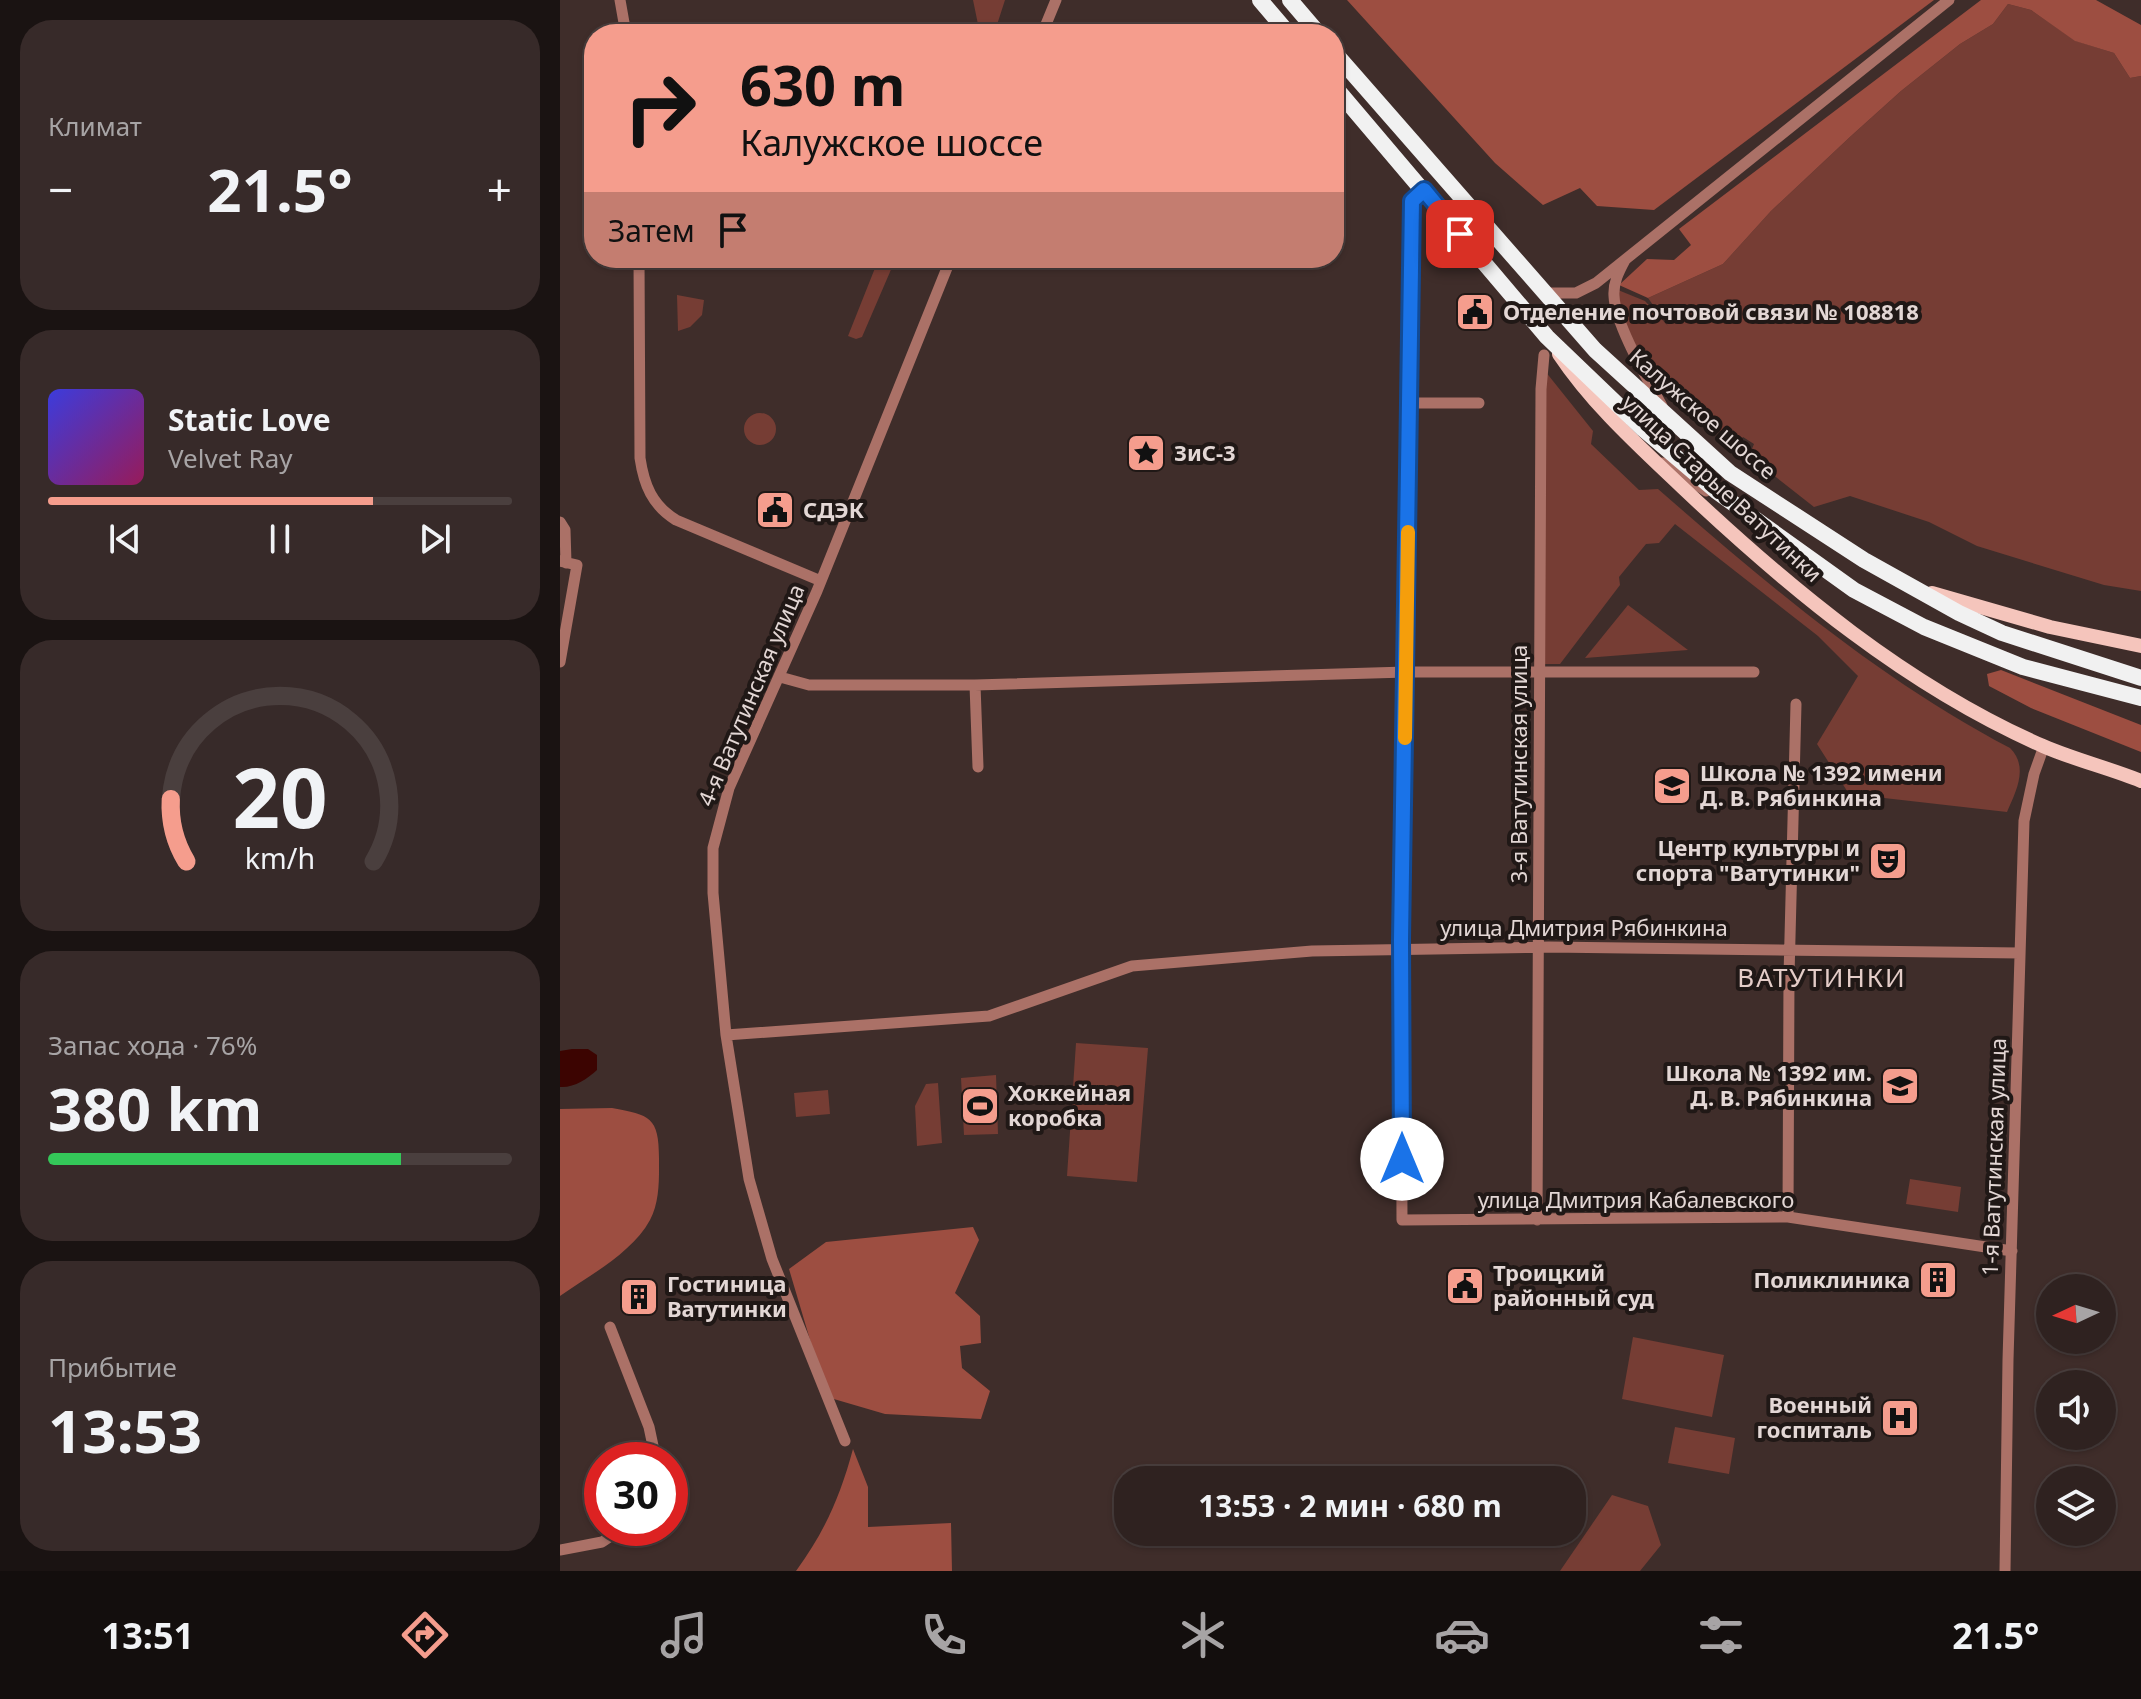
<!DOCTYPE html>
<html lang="ru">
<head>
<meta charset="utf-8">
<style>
	:root { --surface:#2f2220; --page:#372a29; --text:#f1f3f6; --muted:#a7a4a5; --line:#4a3f3e; --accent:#f59d8d }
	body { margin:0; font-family:"Noto Sans",sans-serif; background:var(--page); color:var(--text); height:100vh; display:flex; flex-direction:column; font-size:30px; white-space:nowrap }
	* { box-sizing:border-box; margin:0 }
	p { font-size:26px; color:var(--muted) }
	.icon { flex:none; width:44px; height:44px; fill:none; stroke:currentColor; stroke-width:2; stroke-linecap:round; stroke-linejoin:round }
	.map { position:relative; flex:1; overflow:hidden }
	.drawer { display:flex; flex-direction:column; gap:20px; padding:20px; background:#1a1312; width:560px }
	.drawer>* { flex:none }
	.guide { position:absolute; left:24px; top:24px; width:760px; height:244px; border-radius:32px; box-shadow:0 2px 6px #0004,0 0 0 2px var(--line); background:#f59d8d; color:#111; overflow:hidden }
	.needle { width:52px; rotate:266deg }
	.fabs { position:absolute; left:1476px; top:1274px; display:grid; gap:16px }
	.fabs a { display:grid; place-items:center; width:80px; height:80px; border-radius:50%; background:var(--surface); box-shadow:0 2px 6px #0004,0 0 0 2px var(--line); font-size:40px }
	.speed { position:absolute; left:24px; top:1442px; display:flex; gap:16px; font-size:40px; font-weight:700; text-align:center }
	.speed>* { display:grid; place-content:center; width:104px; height:104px; border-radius:50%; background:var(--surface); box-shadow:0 2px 6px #0004,0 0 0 2px var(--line); line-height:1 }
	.speed .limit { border:12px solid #d22; background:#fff; color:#111 }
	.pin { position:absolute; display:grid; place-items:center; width:68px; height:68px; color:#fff; margin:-34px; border-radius:16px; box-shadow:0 4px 12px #0006 }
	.me { position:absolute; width:88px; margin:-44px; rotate:0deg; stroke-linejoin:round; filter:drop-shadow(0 0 6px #0008) }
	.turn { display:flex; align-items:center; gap:28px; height:168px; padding:0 24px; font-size:36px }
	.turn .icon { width:104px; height:104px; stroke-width:2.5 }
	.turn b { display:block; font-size:56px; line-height:68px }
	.then { display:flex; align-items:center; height:76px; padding:0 24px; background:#0003; gap:16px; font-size:30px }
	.big { font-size:60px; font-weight:700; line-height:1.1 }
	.drawer .widget { flex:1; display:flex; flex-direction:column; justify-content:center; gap:12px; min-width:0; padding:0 28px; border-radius:32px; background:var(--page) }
	.drawer .dial { align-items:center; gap:0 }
	.dial svg { height:208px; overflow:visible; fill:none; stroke:var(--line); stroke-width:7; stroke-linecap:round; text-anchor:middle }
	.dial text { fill:var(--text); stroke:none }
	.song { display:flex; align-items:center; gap:24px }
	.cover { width:96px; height:96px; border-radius:12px; background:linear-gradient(135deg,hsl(240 70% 55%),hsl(330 70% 35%)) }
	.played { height:8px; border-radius:4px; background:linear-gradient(90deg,var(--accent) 70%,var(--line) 70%) }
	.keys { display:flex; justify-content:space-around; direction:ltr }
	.heat { display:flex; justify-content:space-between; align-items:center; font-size:44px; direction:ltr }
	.charge { height:12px; border-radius:6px; background:linear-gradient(90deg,#34c759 76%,var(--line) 0) }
	.trip { position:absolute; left:554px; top:1466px; width:472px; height:80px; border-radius:32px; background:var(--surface); box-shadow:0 2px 6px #0004,0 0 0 2px var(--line); font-weight:700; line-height:80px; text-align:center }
	.tab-bar { display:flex; height:128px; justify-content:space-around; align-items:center; background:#130e0d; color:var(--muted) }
	.tab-bar .icon { width:56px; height:56px }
	.tab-bar .active { color:var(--accent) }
	.tab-bar b { font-size:36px; color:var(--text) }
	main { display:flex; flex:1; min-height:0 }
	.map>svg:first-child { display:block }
	.green { fill:#763d34 }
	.forest { fill:#9d4e41 }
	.water { fill:#3c0401 }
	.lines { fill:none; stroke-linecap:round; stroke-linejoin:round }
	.minor { stroke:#ab7167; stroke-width:11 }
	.major { stroke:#f5c5bc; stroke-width:14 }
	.highway { stroke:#f1f1f1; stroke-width:16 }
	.route-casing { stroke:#114b97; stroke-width:20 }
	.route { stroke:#1a73e8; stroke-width:14 }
	.slow { stroke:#f59e0b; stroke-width:14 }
	.labels { text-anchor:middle; stroke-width:8; stroke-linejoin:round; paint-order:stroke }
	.poi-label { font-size:22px; font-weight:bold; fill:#e3d7d5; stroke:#201816; text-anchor:start }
	.street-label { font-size:22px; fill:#e3d7d5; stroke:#201816 }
	.quarter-label { font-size:26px; letter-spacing:2px; fill:#e4cdc8; stroke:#201816 }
</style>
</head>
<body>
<main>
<section class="drawer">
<div class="widget"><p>Климат</p>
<div class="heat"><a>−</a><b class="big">21.5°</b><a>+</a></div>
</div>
<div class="widget">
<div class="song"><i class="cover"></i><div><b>Static Love</b><p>Velvet Ray</p></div></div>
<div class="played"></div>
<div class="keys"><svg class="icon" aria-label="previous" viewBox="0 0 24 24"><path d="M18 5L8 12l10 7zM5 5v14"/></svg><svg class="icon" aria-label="pause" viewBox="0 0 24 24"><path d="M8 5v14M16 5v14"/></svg><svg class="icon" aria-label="next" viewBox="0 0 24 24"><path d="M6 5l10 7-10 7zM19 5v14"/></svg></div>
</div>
<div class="widget dial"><svg viewBox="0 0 100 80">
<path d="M14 69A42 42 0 1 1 86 69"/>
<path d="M14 69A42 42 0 0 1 8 45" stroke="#f59d8d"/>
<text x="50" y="56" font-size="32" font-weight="700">20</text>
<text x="50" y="72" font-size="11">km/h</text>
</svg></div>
<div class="widget"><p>Запас хода · 76%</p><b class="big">380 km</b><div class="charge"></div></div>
<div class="widget"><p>Прибытие</p><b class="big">13:53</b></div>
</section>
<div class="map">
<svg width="1581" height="1571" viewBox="0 0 1581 1571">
	<rect width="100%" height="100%" fill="#3f2d2a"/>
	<!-- green -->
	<path class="green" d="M413 0H445L434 34H420Z
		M1448 4 1471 10 1516 41 1554 53 1570 78 1581 76V591L1544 585 1417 546 1369 522 1290 496 1254 507 1189 456 1194 444 1183 437 1175 447 1131 397 1112 383 1104 386C1083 358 1053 328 1058 290L1085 301 1108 326 1088 298 1163 264 1211 211 1291 136 1341 91 1400 44 1433 24Z
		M319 258H336L302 337 296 339 288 336Z
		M117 295 144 300 142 315 130 327 118 331Z
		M985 371 1033 431 1031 444 1079 490 1098 489C1208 585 1320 680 1450 748 1469 767 1456 791 1447 812L1289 794 1257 744 1298 676 1258 636 1115 524 1099 543 1086 544 1059 577 1060 585 1000 664H984Z
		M184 429a16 16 0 1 1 32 0a16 16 0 1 1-32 0Z
		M1068 605 1128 650 1025 658Z
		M516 1043 588 1048 577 1182 507 1176Z
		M436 1075 438 1134 404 1135 401 1078Z
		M378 1083 382 1143 357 1146 355 1106 366 1084Z
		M268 1090 270 1114 236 1117 234 1093Z
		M1350 1179 1401 1187 1398 1212 1346 1204Z
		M1073 1337 1164 1355 1152 1417 1062 1399Z
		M1115 1427 1175 1438 1169 1474 1108 1463Z
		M1052 1495 1088 1506 1101 1545 1080 1571H1000Z"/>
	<!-- forest -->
	<path class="forest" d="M787 0H1374L1094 210 1037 206 1020 188 983 205 935 163Z
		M1421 0H1536L1581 25V76L1570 78 1554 53 1515 41 1471 10 1448 4 1433 24 1400 44 1341 91 1291 136 1211 211 1163 264 1088 298 1059 285 1087 259 1114 260 1131 245 1119 229Z
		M1441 670 1581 725V752L1471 708 1429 686 1427 674Z
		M52 1108C90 1115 99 1117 99 1158 99 1178 100 1201 90 1220 72 1253 30 1275 0 1296V1109Z
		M413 1227 419 1240 395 1293 420 1316 421 1343 400 1346 402 1368 430 1391 421 1419 325 1414 267 1397 229 1269 266 1242Z
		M293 1449 308 1487V1527L391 1523 392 1571H236C265 1531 280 1497 293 1449Z"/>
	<!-- water -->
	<path class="water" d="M12 1049H28L37 1055V1070C27 1079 14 1088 0 1087V1051Z"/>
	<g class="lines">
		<!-- minor -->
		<path class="minor" d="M60 0 66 34
			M482 34 496 0
			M864 190 852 201 841 940 842 1220 1228 1217 1452 1251
			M79 258 80 458C84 485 92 505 116 520L261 581
			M1065 260C1059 271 1053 283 1054 296 1055 324 1088 380 1102 406
			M983 293H1016L1036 283 1389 0
			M850 403H919
			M1103 463 1146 491
			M0 522 5 530 6 563
			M0 561 17 565 0 662
			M220 677 249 685H415L846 672H1194
			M415 685 418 767
			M166 1035 429 1016 572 966 752 951 989 947 1460 953
			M1228 1217 1229 976 1236 704
			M977 1220 981 389 984 355
			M50 1327 89 1427 96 1460
			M285 1441 212 1259 189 1179 166 1035 153 893V848L169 788 257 591 391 258
			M0 1550 42 1542 63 1528
			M1445 1571 1448 1360 1464 821 1474 774 1484 746"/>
		<!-- major -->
		<path class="major" d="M999 354C1033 405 1079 446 1123 488 1230 589 1348 687 1483 746 1515 760 1549 768 1581 781
			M1372 593 1490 627 1581 646"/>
		<!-- highway -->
		<path class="highway" d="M700 0 729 34
			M730 0 759 34
			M774 52 1035 350 1170 473 1304 560 1399 613 1442 633 1581 678
			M774 86 987 337 1083 429 1156 491 1294 590 1364 627 1463 667 1581 698"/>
	</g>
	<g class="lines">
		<defs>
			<path id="route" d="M842 1159 841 940 852 201 864 190 900 234"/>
		</defs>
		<!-- route casing -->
		<use href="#route" class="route-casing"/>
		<!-- route -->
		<use href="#route" class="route"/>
		<!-- slow -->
		<path class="slow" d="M845 738 848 532"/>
	</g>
	<!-- icons -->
	<defs>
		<symbol id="civic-square" viewBox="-11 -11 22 22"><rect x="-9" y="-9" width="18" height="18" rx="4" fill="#f59d8d" stroke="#201816"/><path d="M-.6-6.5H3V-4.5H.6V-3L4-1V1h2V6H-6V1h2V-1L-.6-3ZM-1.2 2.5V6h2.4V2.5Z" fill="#111"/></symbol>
		<symbol id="sight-square" viewBox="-11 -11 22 22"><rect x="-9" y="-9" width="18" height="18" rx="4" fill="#f59d8d" stroke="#201816"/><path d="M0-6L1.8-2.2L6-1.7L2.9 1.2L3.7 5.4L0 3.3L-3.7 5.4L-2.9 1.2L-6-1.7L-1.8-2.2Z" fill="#111"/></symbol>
		<symbol id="school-square" viewBox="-11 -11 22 22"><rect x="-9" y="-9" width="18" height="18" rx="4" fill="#f59d8d" stroke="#201816"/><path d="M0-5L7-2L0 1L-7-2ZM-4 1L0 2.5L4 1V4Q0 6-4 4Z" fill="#111"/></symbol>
		<symbol id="theatre-square" viewBox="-11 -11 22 22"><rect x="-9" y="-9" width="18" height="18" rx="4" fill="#f59d8d" stroke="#201816"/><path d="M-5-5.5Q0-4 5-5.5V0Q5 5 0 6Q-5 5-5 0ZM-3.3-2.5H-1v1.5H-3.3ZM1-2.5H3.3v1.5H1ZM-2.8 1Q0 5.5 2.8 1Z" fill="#111"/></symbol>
		<symbol id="stadium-square" viewBox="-11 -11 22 22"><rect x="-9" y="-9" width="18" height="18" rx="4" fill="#f59d8d" stroke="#201816"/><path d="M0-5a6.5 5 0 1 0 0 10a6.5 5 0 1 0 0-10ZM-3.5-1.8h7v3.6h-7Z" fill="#111"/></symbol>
		<symbol id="building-square" viewBox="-11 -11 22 22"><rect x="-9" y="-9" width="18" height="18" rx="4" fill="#f59d8d" stroke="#201816"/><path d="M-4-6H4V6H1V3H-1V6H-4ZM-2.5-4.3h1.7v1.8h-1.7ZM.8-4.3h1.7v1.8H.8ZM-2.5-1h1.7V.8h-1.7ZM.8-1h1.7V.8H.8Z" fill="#111"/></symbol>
		<symbol id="hospital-square" viewBox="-11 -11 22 22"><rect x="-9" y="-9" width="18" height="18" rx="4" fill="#f59d8d" stroke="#201816"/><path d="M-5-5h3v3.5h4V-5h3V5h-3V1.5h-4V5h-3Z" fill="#111"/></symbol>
	</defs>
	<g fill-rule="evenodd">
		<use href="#civic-square" x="893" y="290" width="44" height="44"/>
		<use href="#sight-square" x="564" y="431" width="44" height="44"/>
		<use href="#civic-square" x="193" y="488" width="44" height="44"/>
		<use href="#school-square" x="1090" y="764" width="44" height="44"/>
		<use href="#theatre-square" x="1306" y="839" width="44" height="44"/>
		<use href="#school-square" x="1318" y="1064" width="44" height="44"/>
		<use href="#stadium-square" x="398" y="1084" width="44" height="44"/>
		<use href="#building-square" x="1356" y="1258" width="44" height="44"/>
		<use href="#civic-square" x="883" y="1264" width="44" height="44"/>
		<use href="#building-square" x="57" y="1275" width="44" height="44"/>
		<use href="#hospital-square" x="1318" y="1396" width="44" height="44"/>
	</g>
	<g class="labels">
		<!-- poi labels -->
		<g class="poi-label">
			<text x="943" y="320">Отделение почтовой связи № 108818</text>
			<text x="614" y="461">ЗиС-3</text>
			<text x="243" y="518">СДЭК</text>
			<text x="1140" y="781">Школа № 1392 имени<tspan x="1140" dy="25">Д. В. Рябинкина</tspan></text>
			<text x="1300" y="856" text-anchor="end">Центр культуры и<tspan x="1300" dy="25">спорта "Ватутинки"</tspan></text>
			<text x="1312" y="1081" text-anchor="end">Школа № 1392 им.<tspan x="1312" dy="25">Д. В. Рябинкина</tspan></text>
			<text x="448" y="1101">Хоккейная<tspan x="448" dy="25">коробка</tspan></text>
			<text x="933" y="1281">Троицкий<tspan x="933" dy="25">районный суд</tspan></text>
			<text x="1350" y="1288" text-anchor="end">Поликлиника</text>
			<text x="107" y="1292">Гостиница<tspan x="107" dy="25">Ватутинки</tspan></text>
			<text x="1312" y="1413" text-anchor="end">Военный<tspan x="1312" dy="25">госпиталь</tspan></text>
		</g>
		<!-- street labels -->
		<g class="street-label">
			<text transform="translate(1143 414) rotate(41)" y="8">Калужское шоссе</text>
			<text transform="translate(1162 488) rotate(43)" y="8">улица Старые Ватутинки</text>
			<text transform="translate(191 695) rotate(-67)" y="8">4-я Ватутинская улица</text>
			<text transform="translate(959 764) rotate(-90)" y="8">3-я Ватутинская улица</text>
			<text x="1024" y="936">улица Дмитрия Рябинкина</text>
			<text transform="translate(1434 1157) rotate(-88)" y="8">1-я Ватутинская улица</text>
			<text x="1076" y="1208">улица Дмитрия Кабалевского</text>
		</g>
		<!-- quarter labels -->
		<g class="quarter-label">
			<text x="1262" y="987">ВАТУТИНКИ</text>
		</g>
	</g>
</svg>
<div class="fabs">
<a><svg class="needle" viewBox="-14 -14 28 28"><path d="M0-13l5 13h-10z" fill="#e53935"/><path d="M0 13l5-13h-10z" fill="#a7a4a5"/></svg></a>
<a><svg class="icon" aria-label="sound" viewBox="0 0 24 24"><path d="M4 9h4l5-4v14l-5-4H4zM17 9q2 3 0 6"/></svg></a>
<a><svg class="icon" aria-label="layers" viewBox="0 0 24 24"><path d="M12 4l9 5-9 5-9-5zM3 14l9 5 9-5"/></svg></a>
</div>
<div class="speed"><div class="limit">30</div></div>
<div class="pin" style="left:900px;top:234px;background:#d93025"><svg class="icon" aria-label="arrive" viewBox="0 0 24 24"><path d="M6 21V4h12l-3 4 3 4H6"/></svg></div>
<svg class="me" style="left:842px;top:1159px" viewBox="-20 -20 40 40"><circle r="19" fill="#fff"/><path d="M0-13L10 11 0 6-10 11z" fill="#1a73e8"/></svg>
<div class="trip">13:53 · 2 мин · 680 m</div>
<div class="guide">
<div class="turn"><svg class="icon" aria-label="right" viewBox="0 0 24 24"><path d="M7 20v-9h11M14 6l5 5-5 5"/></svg><div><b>630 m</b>Калужское шоссе</div></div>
<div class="then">Затем<svg class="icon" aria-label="arrive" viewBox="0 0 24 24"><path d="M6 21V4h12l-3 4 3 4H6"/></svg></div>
</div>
</div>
</main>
<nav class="tab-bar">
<b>13:51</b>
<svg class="icon active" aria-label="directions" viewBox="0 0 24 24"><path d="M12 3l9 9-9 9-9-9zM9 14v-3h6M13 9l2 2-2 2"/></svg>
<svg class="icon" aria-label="music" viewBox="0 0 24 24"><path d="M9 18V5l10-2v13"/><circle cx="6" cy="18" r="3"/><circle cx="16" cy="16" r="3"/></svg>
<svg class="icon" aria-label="phone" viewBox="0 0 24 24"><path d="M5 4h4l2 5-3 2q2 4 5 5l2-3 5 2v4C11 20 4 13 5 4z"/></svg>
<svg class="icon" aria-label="climate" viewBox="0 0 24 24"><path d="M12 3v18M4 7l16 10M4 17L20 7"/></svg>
<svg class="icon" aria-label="car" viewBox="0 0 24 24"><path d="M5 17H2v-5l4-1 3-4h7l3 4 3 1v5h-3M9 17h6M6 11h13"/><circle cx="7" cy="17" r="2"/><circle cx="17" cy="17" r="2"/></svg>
<svg class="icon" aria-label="filters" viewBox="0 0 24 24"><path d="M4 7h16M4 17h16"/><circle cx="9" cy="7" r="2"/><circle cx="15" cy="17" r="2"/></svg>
<b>21.5°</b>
</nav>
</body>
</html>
